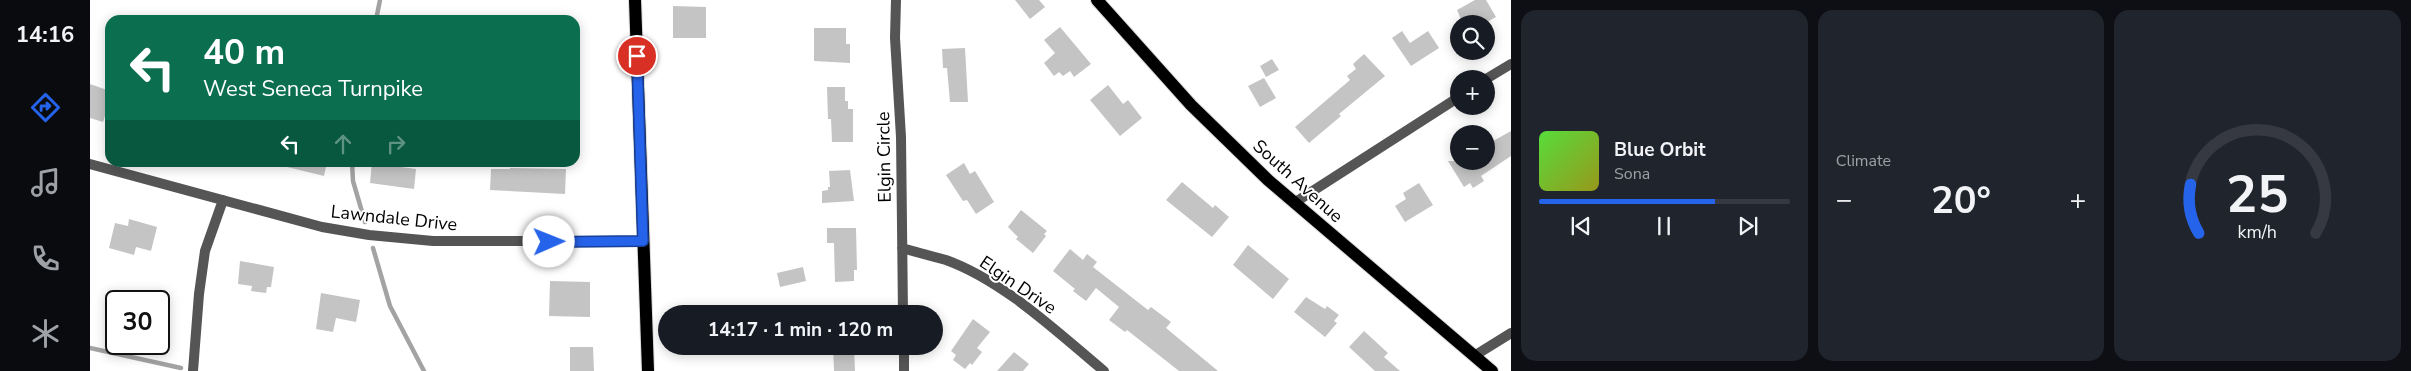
<!DOCTYPE html>
<html lang="en">
<head>
<meta charset="utf-8">
<style>
	:root { --surface:#171b24; --page:#20242c; --text:#f1f3f6; --muted:#9ea1a6; --line:#363941; --accent:#2563eb }
	body { margin:0; font-family:"Nunito Sans",sans-serif; background:var(--page); color:var(--text); height:100vh; display:flex; flex-direction:column; font-size:19px; white-space:nowrap }
	* { box-sizing:border-box; margin:0 }
	p { font-size:16px; color:var(--muted) }
	.icon { flex:none; width:28px; height:28px; fill:none; stroke:currentColor; stroke-width:2; stroke-linecap:round; stroke-linejoin:round }
	.map { position:relative; flex:1; overflow:hidden }
	.details { display:flex; flex-direction:column; gap:10px; padding:10px; background:#0d0f14; width:900px }
	.details>* { flex:none }
	.guide { position:absolute; left:15px; top:15px; width:475px; height:152px; border-radius:15px; box-shadow:0 2px 12px #0003; background:#0b6e4f; color:#fff; overflow:hidden }
	.buttons { position:absolute; left:1360px; top:15px; display:grid; gap:10px }
	.buttons a { display:grid; place-items:center; width:45px; height:45px; border-radius:50%; background:var(--surface); box-shadow:0 2px 12px #0003; font-size:25px }
	.speed { position:absolute; left:15px; top:290px; display:flex; gap:10px; font-size:25px; font-weight:700; text-align:center }
	.speed>* { display:grid; place-content:center; width:65px; height:65px; border-radius:50%; background:var(--surface); box-shadow:0 2px 12px #0003; line-height:1 }
	.speed .limit { border:2px solid #111; border-radius:8px; background:#fff; color:#111 }
	.pin { position:absolute; display:grid; place-items:center; width:42px; height:42px; color:#fff; margin:-21px; border:2px solid #fff; border-radius:50%; box-shadow:0 1px 5px #0007 }
	.me { position:absolute; width:55px; margin:-28px; rotate:89deg; stroke-linejoin:round; filter:drop-shadow(0 0 4px #0008) }
	.turn { display:flex; align-items:center; gap:18px; height:105px; padding:0 15px; font-size:22px }
	.turn .icon { width:65px; height:65px; stroke-width:2.5 }
	.turn b { display:block; font-size:35px; line-height:42px }
	.lanes { display:flex; align-items:center; height:48px; padding:0 15px; background:#0003; justify-content:center; gap:25px; direction:ltr }
	.lanes .off { opacity:.35 }
	.big { font-size:38px; font-weight:700; line-height:1.1 }
	.details .widget { flex:1; display:flex; flex-direction:column; justify-content:center; gap:8px; min-width:0; padding:0 18px; border-radius:15px; background:var(--page) }
	.details .dial { align-items:center; gap:0 }
	.dial svg { height:130px; overflow:visible; fill:none; stroke:var(--line); stroke-width:7; stroke-linecap:round; text-anchor:middle }
	.dial text { fill:var(--text); stroke:none }
	.song { display:flex; align-items:center; gap:15px }
	.cover { width:60px; height:60px; border-radius:8px; background:linear-gradient(135deg,hsl(110 70% 55%),hsl(60 70% 35%)) }
	.played { height:5px; border-radius:2px; background:linear-gradient(90deg,var(--accent) 70%,var(--line) 70%) }
	.keys { display:flex; justify-content:space-around; direction:ltr }
	.heat { display:flex; justify-content:space-between; align-items:center; font-size:28px; direction:ltr }
	.details .tiles { flex:1; display:grid; gap:10px; grid-template-columns:repeat(3,1fr) }
	.trip { position:absolute; left:568px; top:305px; width:285px; height:50px; border-radius:25px; background:var(--surface); box-shadow:0 2px 12px #0003; font-weight:700; line-height:50px; text-align:center }
	main { display:flex; flex:1; min-height:0 }
	.menu { display:flex; flex-direction:column; width:90px; justify-content:space-around; align-items:center; background:#090b0e; color:var(--muted) }
	.menu .icon { width:35px; height:35px }
	.menu .selected { color:var(--accent) }
	.menu b { font-size:22px; color:var(--text) }
	.map>svg:first-child { display:block }
	.lines { fill:none; stroke-linecap:round; stroke-linejoin:round }
	.stream { stroke:#a3a3a3; stroke-width:4.5 }
	.building { fill:#c4c4c4 }
	.primary-casing { stroke:#dbdbdb; stroke-width:14 }
	.street { stroke:#555; stroke-width:10 }
	.primary { stroke:#000; stroke-width:12 }
	.route-casing { stroke:#184099; stroke-width:12 }
	.route { stroke:#2563eb; stroke-width:9 }
	.labels { text-anchor:middle; stroke-width:4; stroke-linejoin:round; paint-order:stroke }
	.street-label { font-size:18px; fill:#000; stroke:#fff }
</style>
</head>
<body>
<main>
<nav class="menu">
<b>14:16</b>
<svg class="icon selected" aria-label="directions" viewBox="0 0 24 24"><path d="M12 3l9 9-9 9-9-9zM9 14v-3h6M13 9l2 2-2 2"/></svg>
<svg class="icon" aria-label="music" viewBox="0 0 24 24"><path d="M9 18V5l10-2v13"/><circle cx="6" cy="18" r="3"/><circle cx="16" cy="16" r="3"/></svg>
<svg class="icon" aria-label="phone" viewBox="0 0 24 24"><path d="M5 4h4l2 5-3 2q2 4 5 5l2-3 5 2v4C11 20 4 13 5 4z"/></svg>
<svg class="icon" aria-label="climate" viewBox="0 0 24 24"><path d="M12 3v18M4 7l16 10M4 17L20 7"/></svg>
</nav>
<div class="map">
<svg width="1421" height="371" viewBox="0 0 1421 371">
	<rect width="100%" height="100%" fill="#fff"/>
	<g class="lines">
		<!-- stream -->
		<path class="stream" d="M286 20 290 0
			M262 162 263 181 275 222
			M283 248 300 306 334 371
			M0 348 91 368"/>
	</g>
	<!-- building -->
	<path class="building" d="M925 0H949L955 7 940 19Z
		M1385 0H1396L1406 17 1393 24H1373L1367 10Z
		M583 6 616 7V38H583Z
		M970 27 1001 64 984 77 980 71 973 76 969 72 964 76 954 63 965 53 954 40Z
		M724 28H756V44H760V63L724 61Z
		M1312 31 1320 43 1338 31 1349 48 1321 66 1302 38Z
		M875 48 878 102H860L857 68H853L852 49Z
		M1274 54 1295 76 1249 114 1251 116 1219 143 1205 127 1260 80 1257 76 1266 69 1263 64Z
		M1182 59 1189 70 1176 77 1170 66Z
		M1174 78 1186 98 1170 107 1158 86Z
		M0 84 20 91V118L15 116 13 122 0 118Z
		M1018 85 1033 104 1038 100 1052 118 1030 136 1000 100Z
		M737 87H755V101H758V109H763V142H742L741 119H738Z
		M1421 131V156L1391 176 1394 181 1383 188 1380 183 1374 187 1358 161H1396V145Z
		M198 162H237L234 176 197 167Z
		M282 162H304L303 166 326 169 324 189 280 183Z
		M874 163 880 174 885 171 904 202 886 214 877 200 873 201 856 175Z
		M420 168 476 169 475 194 400 190 401 169H420Z
		M760 170 764 201 732 203V191L738 190V187H740L739 171Z
		M1092 182 1123 208 1125 205 1139 217 1122 237 1076 200Z
		M1329 183 1343 205 1315 222 1305 206 1316 199 1313 193Z
		M931 210 957 231 954 234 956 236 943 253 926 239 928 237 918 227Z
		M39 219 67 227 61 251 46 247 44 255 19 248 25 223 38 226Z
		M737 228H766L767 270H764V281L745 282 744 243H737Z
		M1158 245 1199 279 1183 299 1143 265Z
		M980 249 993 260 997 254 1007 262 1003 267 1058 310 1061 307 1081 322 1076 328 1128 371H1089L1037 330 1035 332 1019 320 1029 307 1006 288 996 301 983 291 985 289 963 271Z
		M150 261 184 267 181 287H177L176 293 161 291 162 286 148 284Z
		M713 267 716 281 690 287 687 273Z
		M460 281 500 282V317L459 316Z
		M231 293 270 300 266 322 246 318 243 332 226 329Z
		M1216 297 1235 309 1237 306 1249 315 1244 321 1247 323 1235 337 1204 312Z
		M883 319 900 332 887 348 892 352 882 365 880 363 875 369 863 360 866 355 861 351Z
		M1274 331 1298 353 1294 357 1310 371H1285L1259 347Z
		M743 346H764L765 371H744Z
		M480 347H503L504 371H480Z
		M924 352 939 364 933 371H907Z"/>
	<g class="lines">
		<defs>
			<path id="primary" d="M545 0 558 371
				M1007 0 1101 105 1178 180 1402 371"/>
		</defs>
		<!-- primary casing -->
		<use href="#primary" class="primary-casing"/>
		<!-- street -->
		<path class="street" d="M806 0 805 38 811 137 813 314
			M1396 79 1421 64
			M0 164 232 227 279 235 343 241H553
			M1204 203 1369 97
			M812 248C826 252 841 256 856 260 914 281 967 332 1014 371
			M814 346V371
			M1384 356 1421 333
			M103 371 109 294 115 251 133 200"/>
		<!-- primary -->
		<use href="#primary" class="primary"/>
	</g>
	<g class="lines">
		<defs>
			<path id="route" d="M459 242 553 241 547 56"/>
		</defs>
		<!-- route casing -->
		<use href="#route" class="route-casing"/>
		<!-- route -->
		<use href="#route" class="route"/>
	</g>
	<g class="labels">
		<!-- street labels -->
		<g class="street-label">
			<text transform="translate(794 157) rotate(-91)" y="6">Elgin Circle</text>
			<text transform="translate(1208 181) rotate(42)" y="6">South Avenue</text>
			<text transform="translate(304 218) rotate(6)" y="6">Lawndale Drive</text>
			<text transform="translate(928 285) rotate(34)" y="6">Elgin Drive</text>
		</g>
	</g>
</svg>
<div class="buttons">
<a><svg class="icon" aria-label="search" viewBox="0 0 24 24"><circle cx="10" cy="10" r="6"/><path d="M15 15l6 6"/></svg></a>
<a>+</a>
<a>−</a>
</div>
<div class="speed"><div class="limit">30</div></div>
<div class="pin" style="left:547px;top:56px;background:#d93025"><svg class="icon" aria-label="arrive" viewBox="0 0 24 24"><path d="M6 21V4h12l-3 4 3 4H6"/></svg></div>
<svg class="me" style="left:459px;top:242px" viewBox="-20 -20 40 40"><circle r="19" fill="#fff"/><path d="M0-13L10 11 0 6-10 11z" fill="#2563eb"/></svg>
<div class="trip">14:17 · 1 min · 120 m</div>
<div class="guide">
<div class="turn"><svg class="icon" aria-label="left" viewBox="0 0 24 24"><path d="M17 20v-9H6M10 6l-5 5 5 5"/></svg><div><b>40 m</b>West Seneca Turnpike</div></div>
<div class="lanes"><svg class="icon" aria-label="left" viewBox="0 0 24 24"><path d="M17 20v-9H6M10 6l-5 5 5 5"/></svg><svg class="icon off" aria-label="ahead" viewBox="0 0 24 24"><path d="M12 20V5M6 11l6-6 6 6"/></svg><svg class="icon off" aria-label="right" viewBox="0 0 24 24"><path d="M7 20v-9h11M14 6l5 5-5 5"/></svg></div>
</div>
</div>
<section class="details">
<div class="tiles">
<div class="widget">
<div class="song"><i class="cover"></i><div><b>Blue Orbit</b><p>Sona</p></div></div>
<div class="played"></div>
<div class="keys"><svg class="icon" aria-label="previous" viewBox="0 0 24 24"><path d="M18 5L8 12l10 7zM5 5v14"/></svg><svg class="icon" aria-label="pause" viewBox="0 0 24 24"><path d="M8 5v14M16 5v14"/></svg><svg class="icon" aria-label="next" viewBox="0 0 24 24"><path d="M6 5l10 7-10 7zM19 5v14"/></svg></div>
</div>
<div class="widget"><p>Climate</p>
<div class="heat"><a>−</a><b class="big">20°</b><a>+</a></div>
</div>
<div class="widget dial"><svg viewBox="0 0 100 80">
<path d="M14 69A42 42 0 1 1 86 69"/>
<path d="M14 69A42 42 0 0 1 9 39" stroke="#2563eb"/>
<text x="50" y="56" font-size="32" font-weight="700">25</text>
<text x="50" y="72" font-size="11">km/h</text>
</svg></div>
</div>
</section>
</main>
</body>
</html>
